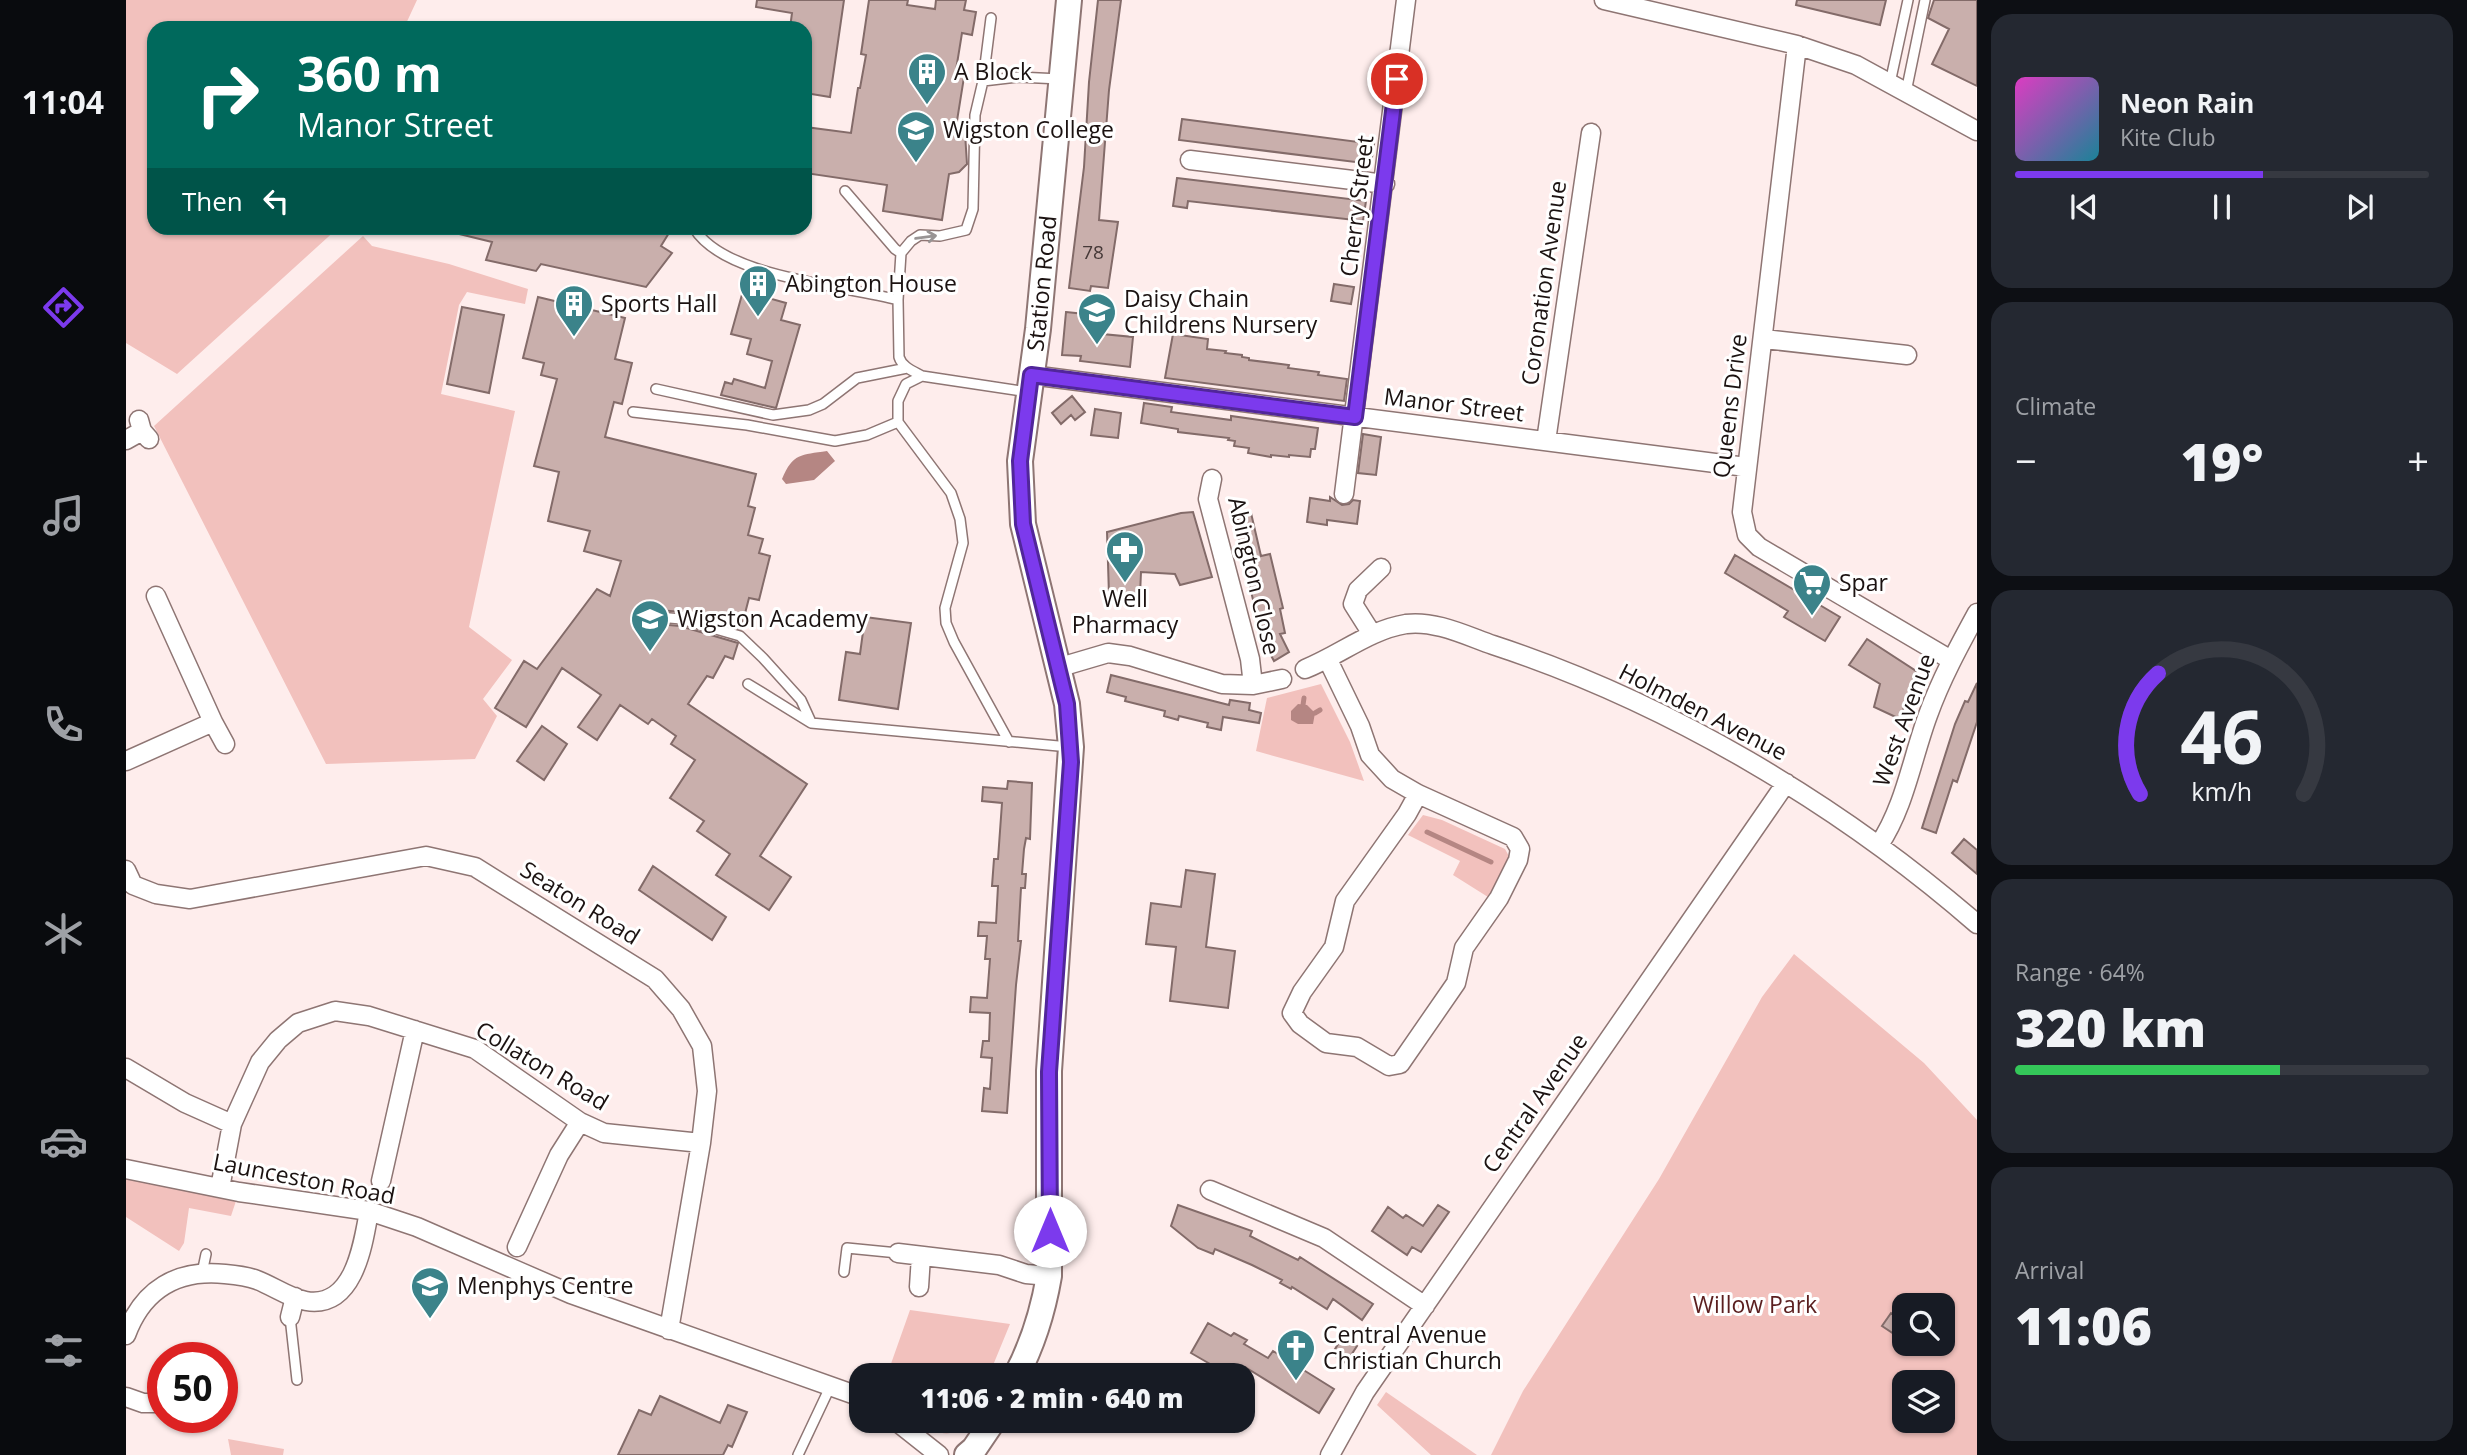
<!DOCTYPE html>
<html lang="en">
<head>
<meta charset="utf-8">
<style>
	:root { --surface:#171b24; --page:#242831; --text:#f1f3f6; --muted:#9ea1a6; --line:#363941; --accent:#7c3aed }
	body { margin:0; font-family:"Open Sans",sans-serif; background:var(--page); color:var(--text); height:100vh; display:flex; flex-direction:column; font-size:26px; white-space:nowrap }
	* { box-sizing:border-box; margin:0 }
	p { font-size:23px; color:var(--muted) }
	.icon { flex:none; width:38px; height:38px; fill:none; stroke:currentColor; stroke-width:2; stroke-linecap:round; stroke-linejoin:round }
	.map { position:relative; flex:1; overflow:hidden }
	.side { display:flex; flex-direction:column; gap:14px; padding:14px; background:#0d0f14; width:490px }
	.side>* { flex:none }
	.guide { position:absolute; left:21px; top:21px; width:665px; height:214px; border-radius:21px; box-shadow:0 2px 5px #0004; background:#00695c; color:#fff; overflow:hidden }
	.tools { position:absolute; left:1766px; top:1293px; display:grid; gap:14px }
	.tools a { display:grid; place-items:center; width:63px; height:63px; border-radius:14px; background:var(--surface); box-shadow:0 2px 5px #0004; font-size:35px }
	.speed { position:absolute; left:21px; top:1342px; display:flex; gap:14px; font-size:35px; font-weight:700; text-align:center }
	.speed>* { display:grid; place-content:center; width:91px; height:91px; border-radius:50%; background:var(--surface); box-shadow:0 2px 5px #0004; line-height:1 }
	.speed .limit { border:10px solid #d22; background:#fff; color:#111 }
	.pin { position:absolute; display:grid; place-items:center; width:60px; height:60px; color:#fff; margin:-30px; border:4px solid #fff; border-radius:50%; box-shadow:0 2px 7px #0007 }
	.me { position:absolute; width:77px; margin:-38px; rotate:0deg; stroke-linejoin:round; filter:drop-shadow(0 0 5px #0008) }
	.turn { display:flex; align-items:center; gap:24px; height:147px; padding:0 35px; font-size:32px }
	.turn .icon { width:91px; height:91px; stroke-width:2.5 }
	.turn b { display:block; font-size:49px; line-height:60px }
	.then { display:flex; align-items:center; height:66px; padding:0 35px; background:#0003; gap:14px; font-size:26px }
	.big { font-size:52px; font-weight:800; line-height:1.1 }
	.side .tile { flex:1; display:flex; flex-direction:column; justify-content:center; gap:10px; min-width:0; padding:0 24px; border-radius:21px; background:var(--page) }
	.side .dial { align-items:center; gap:0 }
	.dial svg { height:182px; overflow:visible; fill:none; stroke:var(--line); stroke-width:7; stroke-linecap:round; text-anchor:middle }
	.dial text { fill:var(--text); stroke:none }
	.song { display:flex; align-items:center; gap:21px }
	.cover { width:84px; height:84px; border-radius:10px; background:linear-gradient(135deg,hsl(310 70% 55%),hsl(190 70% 35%)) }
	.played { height:7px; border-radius:4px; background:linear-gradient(90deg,var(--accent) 60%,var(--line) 60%) }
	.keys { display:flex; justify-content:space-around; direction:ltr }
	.heat { display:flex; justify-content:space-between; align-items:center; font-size:38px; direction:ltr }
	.charge { height:10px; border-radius:5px; background:linear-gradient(90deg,#34c759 64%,var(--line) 0) }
	.trip { position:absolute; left:723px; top:1363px; width:406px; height:70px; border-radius:21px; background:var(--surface); box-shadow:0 2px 5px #0004; font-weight:800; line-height:70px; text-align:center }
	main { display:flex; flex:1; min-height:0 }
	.tabs { display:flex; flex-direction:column; width:126px; justify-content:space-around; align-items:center; background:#090b0e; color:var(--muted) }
	.tabs .icon { width:49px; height:49px }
	.tabs .on { color:var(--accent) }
	.tabs b { font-size:32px; color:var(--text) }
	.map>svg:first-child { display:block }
	.green { fill:#f2c1bd; fill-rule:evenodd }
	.water { fill:#b58683 }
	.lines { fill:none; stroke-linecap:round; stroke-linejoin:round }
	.stream { stroke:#b58683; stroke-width:5 }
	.building { fill:#c9afac; stroke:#836b69; stroke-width:2 }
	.service-casing { stroke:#8e7573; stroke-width:12 }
	.minor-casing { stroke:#8e7573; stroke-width:21 }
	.secondary-casing { stroke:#8e7573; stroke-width:28 }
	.service { stroke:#fff; stroke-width:9 }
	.minor { stroke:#fff; stroke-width:18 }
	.secondary { stroke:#fff; stroke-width:24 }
	.oneway { stroke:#989494 }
	.route-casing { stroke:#51269a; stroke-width:18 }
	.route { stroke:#7c3aed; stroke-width:12 }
	.labels { text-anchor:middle; stroke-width:6; stroke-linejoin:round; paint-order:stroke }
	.number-label { font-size:19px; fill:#463938 }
	.poi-label { font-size:23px; fill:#1b1211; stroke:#fff; text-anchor:start }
	.street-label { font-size:23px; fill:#1b1211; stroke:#fff }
	.park-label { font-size:23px; fill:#5b1f1f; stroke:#fff }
</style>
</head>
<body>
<main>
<nav class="tabs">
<b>11:04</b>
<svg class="icon on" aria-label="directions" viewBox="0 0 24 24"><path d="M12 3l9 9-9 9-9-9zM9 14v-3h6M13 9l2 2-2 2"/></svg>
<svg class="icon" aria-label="music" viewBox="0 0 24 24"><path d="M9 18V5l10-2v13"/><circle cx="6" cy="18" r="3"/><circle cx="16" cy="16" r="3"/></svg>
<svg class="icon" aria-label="phone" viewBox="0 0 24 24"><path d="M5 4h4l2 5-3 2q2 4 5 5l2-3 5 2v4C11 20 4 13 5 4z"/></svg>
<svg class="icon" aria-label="climate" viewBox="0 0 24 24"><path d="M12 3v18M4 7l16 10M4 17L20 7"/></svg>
<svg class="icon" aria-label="car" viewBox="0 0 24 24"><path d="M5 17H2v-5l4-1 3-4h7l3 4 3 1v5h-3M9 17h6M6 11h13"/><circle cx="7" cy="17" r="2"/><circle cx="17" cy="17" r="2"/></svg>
<svg class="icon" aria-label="filters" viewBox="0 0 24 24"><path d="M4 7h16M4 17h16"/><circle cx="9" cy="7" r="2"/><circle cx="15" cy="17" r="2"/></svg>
</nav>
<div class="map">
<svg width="1851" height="1455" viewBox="0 0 1851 1455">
	<rect width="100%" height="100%" fill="#feedec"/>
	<!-- green -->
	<path class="green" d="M0 0H291L278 28H28V228H212L51 374 0 343Z
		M237 236 246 246 323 264 402 289 399 304 341 292 333 305 315 394 389 411 343 627 386 660 357 699 371 716 349 759 200 764 28 426Z
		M1195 684 1224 742 1238 781 1130 751 1141 698Z
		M1297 815 1316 820 1379 849 1385 860 1362 897 1327 875 1334 861 1282 835Z
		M1668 954 1798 1063 1851 1120V1455H1365L1397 1391 1533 1179 1636 997ZM1778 1306H1816V1344H1778ZM1778 1382H1816V1421H1778Z
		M0 1169 113 1192 105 1216 63 1208 58 1243 53 1251 0 1217Z
		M784 1310 884 1324 863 1375H761Z
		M1260 1392 1351 1455H1305L1251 1405Z
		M797 1421H838C827 1441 810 1434 797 1421Z
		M102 1439 158 1449 157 1455H105Z"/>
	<!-- water -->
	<path class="water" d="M701 451 709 461 688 480 660 484 656 479C667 453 675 455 701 451Z
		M1172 704 1181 705 1189 713 1187 724H1172L1165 720V711Z"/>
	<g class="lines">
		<!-- stream -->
		<path class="stream" d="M1177 705 1178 698
			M1189 713 1194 710
			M1301 832 1365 862"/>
	</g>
	<!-- building -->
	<path class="building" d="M631 0H718L704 97 679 93V28H664L666 13 630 7Z
		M743 0H782L781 5 809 9 810 0H840L838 10 850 12 846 35 836 33 830 70 839 71 830 127 839 133 841 164 833 172 823 174 816 220 757 211 761 185 679 173V127L725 133 732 88H734L740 55 735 54Z
		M972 0H995L983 90 973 220 992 222 982 288 965 286 964 291 943 288 958 167 963 82Z
		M1671 0H1760L1754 25 1670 5Z
		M1808 0H1851V86L1806 64 1823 29 1802 18Z
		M1056 119 1248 144 1245 164 1053 140Z
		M1051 178 1240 201 1237 221 1062 201 1061 208 1047 206Z
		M326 228H546L535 246 546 253 520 287 415 264 410 271 360 260 366 242 325 232Z
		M1208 284 1228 287 1225 304 1205 301Z
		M617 291 660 303 655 320 674 325 650 408 595 395 599 382 606 384 608 379 639 388 646 361 621 354 625 339 605 334Z
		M412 297 499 318 489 359 506 363 496 404 488 402 479 437 630 474 622 506 629 508 622 535 637 539 633 553 644 556 633 600 623 598 615 629 556 612 521 609 516 611 514 616 520 623 554 626 612 643 607 659 599 656 587 678 581 676 562 704 681 784 634 856 665 877 643 910 590 875 604 854 571 831 578 821 544 798 569 760 545 744 550 736 526 719 522 724 494 705 471 740 452 727 475 695 436 668 400 727 369 708 398 661 411 669 471 589 484 596 495 561 458 551 464 531 422 521 433 472 408 466 431 379 415 375 418 363 397 358Z
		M336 307 378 315 363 393 321 384Z
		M940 312 968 315 966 333 1007 337 1004 367 954 361 955 356 936 355Z
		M1047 334 1082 339 1081 349 1100 351 1099 353 1116 355V357L1123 358V360L1163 365 1162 368 1193 372 1192 375 1221 379 1218 401 1039 378Z
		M946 396 959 412 949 420 945 415 935 424 926 413Z
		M1018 403 1046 407 1045 412 1105 420V416L1192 428 1189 449H1185L1184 457 1163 455V457L1145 455V457L1122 453 1123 448 1108 446 1109 441 1102 440 1103 438 1052 432V429L1015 423Z
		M969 409 995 413 992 438 965 435Z
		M1237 434 1255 437 1250 475 1232 473Z
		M1204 497 1216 505 1223 504 1227 500 1234 501 1231 524 1201 520V525L1181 522 1184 498 1204 501Z
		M1067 512 1086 577 1054 585 1049 574 1015 572 1014 595H983L981 532 1055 513Z
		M1125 513 1135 556 1144 554 1157 608 1154 609 1159 633 1154 634 1163 652 1148 661 1141 648 1130 604H1128L1112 536 1116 535 1111 517Z
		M1609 555 1714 617 1699 641 1658 617 1662 611 1599 573Z
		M739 617 785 623 772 709 713 700 720 652 734 654Z
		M1741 639 1790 671 1774 719 1748 707 1754 684 1723 665Z
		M985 675 1103 705 1104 700 1124 703 1123 710 1135 713 1133 723 1097 717 1095 730 1081 727 1082 723 1053 716 1052 720 1038 716 1039 711 999 701 1000 697 981 692Z
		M1851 683V722L1831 782 1827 780 1810 833 1796 828 1829 724 1839 701 1842 702Z
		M416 726 441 744 418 780 391 761Z
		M882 781 906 783 904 839 900 838 898 849 896 874H900L899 888H895L892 941H895L890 985 881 1113 856 1111 858 1088 864 1089 866 1058 855 1057 857 1041H863L864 1013 844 1012 845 997 861 998 864 959H859L861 936H852L853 922 870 923 872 886H866L868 859H872L876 803 856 801 857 787 881 789Z
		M1838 839 1851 850V874L1826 853Z
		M527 866 600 917 586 940 513 890Z
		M1060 870 1089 874 1080 947 1109 951 1102 1008 1044 1001 1050 947 1020 944 1025 903 1055 907Z
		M1052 1205 1126 1231 1124 1236 1172 1260 1174 1257 1247 1304 1236 1320 1207 1299 1201 1309 1166 1287 1165 1289 1154 1283 1156 1280 1126 1265 1089 1249 1087 1254 1072 1248 1045 1226Z
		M1312 1205 1323 1212 1295 1252 1286 1247 1281 1255 1246 1231 1262 1207 1277 1218 1280 1215 1297 1226Z
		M1765 1313 1778 1321 1771 1336 1756 1326Z
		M1082 1323 1105 1336 1108 1333 1121 1340 1118 1344 1142 1358 1147 1351 1208 1389 1193 1413 1119 1367 1113 1376H1105L1065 1353Z
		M1217 1336 1231 1346 1220 1363 1206 1354Z
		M534 1396 594 1423 602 1405 621 1412 606 1447 602 1445 597 1455H492L513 1410 525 1415Z"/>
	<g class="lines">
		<defs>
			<path id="service" d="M857 81 865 18
				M1764 83 1782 0
				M1780 92 1799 0
				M719 191 769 249 775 253
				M568 228C598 278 718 285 772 300
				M796 376C787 371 776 367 773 357L772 300 775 253 785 241 794 235 814 236 840 230 847 209 849 115 857 81 892 77 934 79
				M530 389 647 415 683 410 697 404 731 378 781 368
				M507 412 621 425 709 441 741 435 772 422
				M521 616 555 619 614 636 637 658 675 700 685 722
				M622 684 685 723 943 747
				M883 742 828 642 820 623 819 608 837 543 834 519 825 493 772 422V401L780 384 796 376 902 392
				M718 1272 721 1248 772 1253
				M76 1273 80 1254
				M164 1317 171 1380
				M672 1455 705 1385"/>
			<path id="minor" d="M1478 0 1671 45 1730 65 1851 131
				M1671 45 1616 512 1621 535 1633 547 1825 660
				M1064 160 1259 184
				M1638 339 1781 355
				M905 375 1620 467
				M13 420 16 431 23 439
				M0 440 16 431
				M1420 441 1465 133
				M1086 479 1082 499 1124 659 1127 685
				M1218 494 1280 0
				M1246 634 1227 604 1232 590 1255 568
				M1202 660 1234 726 1244 755 1266 779 1292 794 1387 837 1394 849 1392 860 1373 898 1338 948 1330 983 1274 1064 1263 1066 1231 1047 1200 1043 1174 1024 1166 1013 1176 992 1208 947 1219 901 1281 814 1292 794
				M931 668 982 653 1004 656 1096 684 1127 685 1156 679
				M1179 669C1214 655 1243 630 1280 624 1309 620 1341 636 1367 645 1541 702 1713 804 1851 924
				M87 722 99 744
				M0 761 87 722 30 596
				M1753 845C1779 806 1786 758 1802 715 1815 679 1833 646 1851 613
				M0 870 7 885 30 894 64 899 300 856 349 867 529 979 555 1009 576 1046 581 1091 575 1143 543 1330
				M0 1068 59 1103 106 1124
				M0 1169 113 1192 243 1211 291 1227 445 1294 735 1397
				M255 1181 289 1030
				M94 1188 106 1124 134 1062 152 1040 172 1023 209 1011 243 1016 349 1049 454 1122 478 1133 575 1143
				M1084 1190 1198 1238 1299 1306
				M391 1247 433 1155 454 1122
				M772 1253 873 1265 900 1274 923 1276
				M793 1287 795 1256
				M164 1317 169 1297
				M0 1335C17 1289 51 1269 99 1274 110 1275 121 1276 131 1280 147 1286 163 1298 180 1301 228 1309 237 1245 243 1211
				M0 1397 17 1403H37
				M770 1421 813 1455
				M1204 1455 1239 1392 1660 783"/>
			<g id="secondary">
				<path id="s1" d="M890 1376C907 1344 917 1311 923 1276V1071L945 747 941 704 897 524 894 461 912 329 943 0"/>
				<path d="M841 1455 848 1449 867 1421"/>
			</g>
		</defs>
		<!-- service casing -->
		<use href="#service" class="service-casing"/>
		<!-- minor casing -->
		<use href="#minor" class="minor-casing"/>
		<!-- secondary casing -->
		<use href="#secondary" class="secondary-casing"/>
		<!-- service -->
		<use href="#service" class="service"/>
		<!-- minor -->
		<use href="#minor" class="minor"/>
		<!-- secondary -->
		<use href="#secondary" class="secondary"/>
	</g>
	<!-- one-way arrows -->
	<defs><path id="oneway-shaft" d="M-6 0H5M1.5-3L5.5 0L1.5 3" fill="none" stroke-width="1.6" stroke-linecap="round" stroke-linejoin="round" transform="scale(1.75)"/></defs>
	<use class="oneway" href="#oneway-shaft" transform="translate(800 237) rotate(-8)"/>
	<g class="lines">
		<defs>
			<path id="route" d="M924 1231 923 1072 945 762 941 704 897 524 894 461 905 375 1229 417 1271 79"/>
		</defs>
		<!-- route casing -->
		<use href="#route" class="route-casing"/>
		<!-- route -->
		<use href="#route" class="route"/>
	</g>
	<!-- icons -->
	<defs>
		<symbol id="building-pin" viewBox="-11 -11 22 30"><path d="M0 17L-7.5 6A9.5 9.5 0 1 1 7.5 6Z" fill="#3b838a" stroke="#fff"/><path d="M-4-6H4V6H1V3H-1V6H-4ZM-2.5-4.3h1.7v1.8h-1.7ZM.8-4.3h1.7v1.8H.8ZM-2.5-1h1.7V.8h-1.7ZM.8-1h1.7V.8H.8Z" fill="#fff"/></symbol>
		<symbol id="school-pin" viewBox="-11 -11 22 30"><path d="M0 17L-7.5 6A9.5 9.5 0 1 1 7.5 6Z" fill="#3b838a" stroke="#fff"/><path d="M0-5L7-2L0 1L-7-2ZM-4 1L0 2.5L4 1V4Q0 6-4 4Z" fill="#fff"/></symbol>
		<symbol id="pharmacy-pin" viewBox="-11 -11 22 30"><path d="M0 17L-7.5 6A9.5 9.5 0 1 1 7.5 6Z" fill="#3b838a" stroke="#fff"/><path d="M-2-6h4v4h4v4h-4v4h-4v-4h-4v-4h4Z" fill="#fff"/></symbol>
		<symbol id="supermarket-pin" viewBox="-11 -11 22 30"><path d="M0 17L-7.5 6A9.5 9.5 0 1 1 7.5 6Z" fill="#3b838a" stroke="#fff"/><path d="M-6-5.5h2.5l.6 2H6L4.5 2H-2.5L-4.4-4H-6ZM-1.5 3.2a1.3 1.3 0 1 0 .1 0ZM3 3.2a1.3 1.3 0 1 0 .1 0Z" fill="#fff"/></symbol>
		<symbol id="church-pin" viewBox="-11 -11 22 30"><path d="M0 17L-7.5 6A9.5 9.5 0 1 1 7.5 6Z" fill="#3b838a" stroke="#fff"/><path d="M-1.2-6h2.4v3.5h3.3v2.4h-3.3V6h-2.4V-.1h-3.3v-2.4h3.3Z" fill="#fff"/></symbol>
	</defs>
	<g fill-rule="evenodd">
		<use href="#building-pin" x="779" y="50" width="44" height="60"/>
		<use href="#school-pin" x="768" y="108" width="44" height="60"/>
		<use href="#building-pin" x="610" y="262" width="44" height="60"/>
		<use href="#building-pin" x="426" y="282" width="44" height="60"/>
		<use href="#school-pin" x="949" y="290" width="44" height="60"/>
		<use href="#pharmacy-pin" x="977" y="528" width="44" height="60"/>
		<use href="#supermarket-pin" x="1664" y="561" width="44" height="60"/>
		<use href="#school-pin" x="502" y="597" width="44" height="60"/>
		<use href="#school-pin" x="282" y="1264" width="44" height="60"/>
		<use href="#church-pin" x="1148" y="1326" width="44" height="60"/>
	</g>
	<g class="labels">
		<!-- number labels -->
		<g class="number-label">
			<text x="967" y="259">78</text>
		</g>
		<!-- poi labels -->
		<g class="poi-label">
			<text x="828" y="80">A Block</text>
			<text x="817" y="138">Wigston College</text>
			<text x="659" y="292">Abington House</text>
			<text x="998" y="307">Daisy Chain<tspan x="998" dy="26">Childrens Nursery</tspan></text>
			<text x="475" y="312">Sports Hall</text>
			<text x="1713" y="591">Spar</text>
			<text x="999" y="607" text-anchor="middle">Well<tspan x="999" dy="26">Pharmacy</tspan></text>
			<text x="551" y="627">Wigston Academy</text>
			<text x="331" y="1294">Menphys Centre</text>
			<text x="1197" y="1343">Central Avenue<tspan x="1197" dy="26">Christian Church</tspan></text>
		</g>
		<!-- street labels -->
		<g class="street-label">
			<text transform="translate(1231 206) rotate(-83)" y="8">Cherry Street</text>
			<text transform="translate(1418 283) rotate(-82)" y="8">Coronation Avenue</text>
			<text dy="8" stroke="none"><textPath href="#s1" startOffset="1106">Station Road</textPath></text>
			<text transform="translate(1328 405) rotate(7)" y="8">Manor Street</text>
			<text transform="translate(1604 406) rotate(-83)" y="8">Queens Drive</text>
			<text transform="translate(1128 576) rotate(77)" y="8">Abington Close</text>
			<text transform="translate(1577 712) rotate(27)" y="8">Holmden Avenue</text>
			<text transform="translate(1778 720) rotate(-70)" y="8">West Avenue</text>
			<text transform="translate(454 903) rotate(32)" y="8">Seaton Road</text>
			<text transform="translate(416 1066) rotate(31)" y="8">Collaton Road</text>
			<text transform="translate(1409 1103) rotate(-55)" y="8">Central Avenue</text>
			<text transform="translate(178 1179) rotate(11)" y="8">Launceston Road</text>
		</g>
		<!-- park labels -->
		<g class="park-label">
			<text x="1629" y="1313">Willow Park</text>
		</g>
	</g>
</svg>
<div class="tools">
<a><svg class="icon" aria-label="search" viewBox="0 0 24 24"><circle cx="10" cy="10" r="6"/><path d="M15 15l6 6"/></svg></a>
<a><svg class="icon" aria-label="layers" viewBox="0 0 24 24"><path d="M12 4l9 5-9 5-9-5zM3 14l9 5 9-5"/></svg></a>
</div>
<div class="speed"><div class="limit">50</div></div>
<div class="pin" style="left:1271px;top:79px;background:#d93025"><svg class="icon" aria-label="arrive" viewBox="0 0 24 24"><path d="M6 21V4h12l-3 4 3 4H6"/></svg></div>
<svg class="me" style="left:924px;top:1231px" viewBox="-20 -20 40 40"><circle r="19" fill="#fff"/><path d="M0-13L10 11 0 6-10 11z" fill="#7c3aed"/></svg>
<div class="trip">11:06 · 2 min · 640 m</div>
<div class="guide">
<div class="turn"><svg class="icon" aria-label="right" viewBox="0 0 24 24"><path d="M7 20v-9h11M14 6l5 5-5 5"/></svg><div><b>360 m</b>Manor Street</div></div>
<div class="then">Then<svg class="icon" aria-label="left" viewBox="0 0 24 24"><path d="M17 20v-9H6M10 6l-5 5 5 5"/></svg></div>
</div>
</div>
<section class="side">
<div class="tile">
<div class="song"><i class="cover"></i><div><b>Neon Rain</b><p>Kite Club</p></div></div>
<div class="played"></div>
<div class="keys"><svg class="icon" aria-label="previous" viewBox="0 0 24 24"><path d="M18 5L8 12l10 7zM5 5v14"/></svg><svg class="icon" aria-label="pause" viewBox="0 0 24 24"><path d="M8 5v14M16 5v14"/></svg><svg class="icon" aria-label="next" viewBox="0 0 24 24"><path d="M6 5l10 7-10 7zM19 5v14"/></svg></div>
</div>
<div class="tile"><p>Climate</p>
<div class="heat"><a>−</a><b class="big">19°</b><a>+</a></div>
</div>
<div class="tile dial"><svg viewBox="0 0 100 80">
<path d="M14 69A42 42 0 1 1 86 69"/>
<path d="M14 69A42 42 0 0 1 22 16" stroke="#7c3aed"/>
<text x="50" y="56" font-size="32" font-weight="700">46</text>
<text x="50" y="72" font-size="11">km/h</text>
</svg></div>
<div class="tile"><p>Range · 64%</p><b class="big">320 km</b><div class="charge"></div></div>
<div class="tile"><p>Arrival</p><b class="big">11:06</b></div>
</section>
</main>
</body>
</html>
